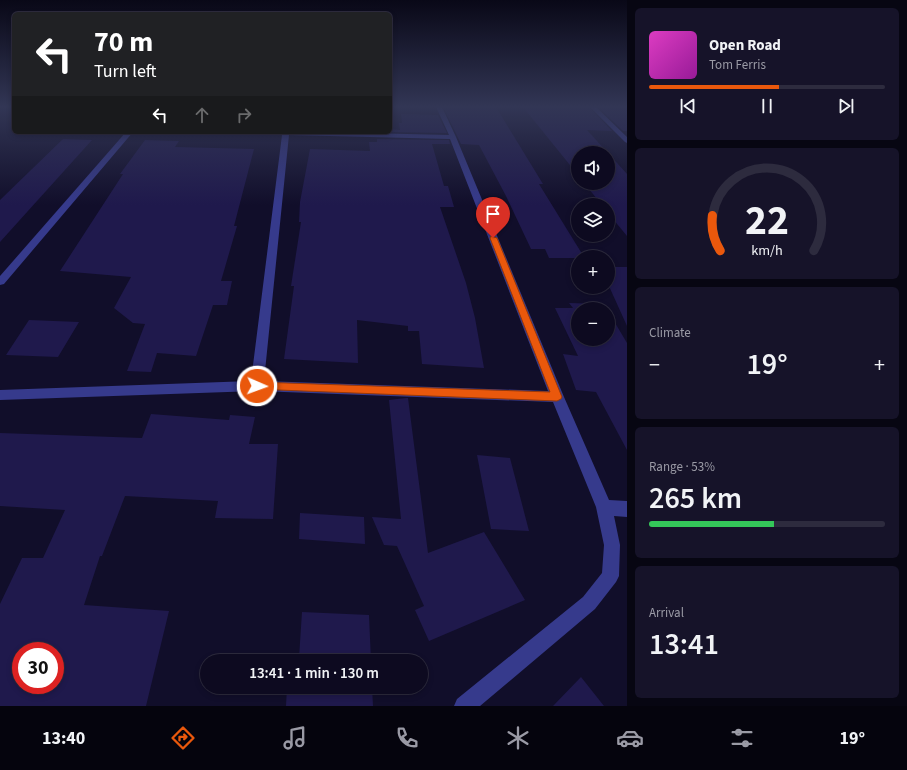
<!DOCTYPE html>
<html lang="en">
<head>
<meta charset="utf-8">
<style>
	:root { --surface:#0d0a20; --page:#161329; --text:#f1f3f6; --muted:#9a9aa5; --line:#2d2b3e; --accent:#ea580c }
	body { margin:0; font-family:"Source Sans 3",sans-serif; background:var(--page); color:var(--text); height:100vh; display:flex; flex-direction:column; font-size:15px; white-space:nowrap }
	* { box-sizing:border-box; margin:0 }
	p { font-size:13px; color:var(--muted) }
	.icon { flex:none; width:22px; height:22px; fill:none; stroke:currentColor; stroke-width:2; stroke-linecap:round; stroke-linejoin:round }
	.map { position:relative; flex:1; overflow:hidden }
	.sheet { display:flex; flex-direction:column; gap:8px; padding:8px; background:#070612; width:280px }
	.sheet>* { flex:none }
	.guide { position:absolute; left:12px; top:12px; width:380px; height:122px; border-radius:6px; box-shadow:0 2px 6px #0003,0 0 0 1px var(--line); background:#202124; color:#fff; overflow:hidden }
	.tools { position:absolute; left:571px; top:146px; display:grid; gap:8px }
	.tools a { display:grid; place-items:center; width:44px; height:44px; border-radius:50%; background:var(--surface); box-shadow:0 2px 6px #0003,0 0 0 1px var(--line); font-size:20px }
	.speed { position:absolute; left:12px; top:642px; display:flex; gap:8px; font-size:20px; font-weight:700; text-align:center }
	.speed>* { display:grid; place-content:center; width:52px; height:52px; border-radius:50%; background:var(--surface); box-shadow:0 2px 6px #0003,0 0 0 1px var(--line); line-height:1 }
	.speed .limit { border:6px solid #d22; background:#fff; color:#111 }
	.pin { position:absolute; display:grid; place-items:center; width:34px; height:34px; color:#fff; margin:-41px -17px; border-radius:50% 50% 50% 0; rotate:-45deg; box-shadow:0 0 4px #0007 }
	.pin .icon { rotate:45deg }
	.me { position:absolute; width:44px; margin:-22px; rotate:92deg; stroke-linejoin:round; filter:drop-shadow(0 0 3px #0008) }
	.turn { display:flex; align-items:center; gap:14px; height:84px; padding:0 16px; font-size:18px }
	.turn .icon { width:52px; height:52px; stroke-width:2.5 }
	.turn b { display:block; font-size:28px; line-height:34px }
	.lanes { display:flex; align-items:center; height:38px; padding:0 16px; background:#0003; justify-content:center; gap:20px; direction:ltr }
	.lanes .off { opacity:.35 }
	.big { font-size:30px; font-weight:600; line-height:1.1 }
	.sheet .card { flex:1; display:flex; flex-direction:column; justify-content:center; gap:6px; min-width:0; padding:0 14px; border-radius:6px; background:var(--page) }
	.sheet .dial { align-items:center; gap:0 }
	.dial svg { height:104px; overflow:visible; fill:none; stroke:var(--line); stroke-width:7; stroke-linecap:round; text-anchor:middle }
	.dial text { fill:var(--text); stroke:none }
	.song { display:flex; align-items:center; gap:12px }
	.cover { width:48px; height:48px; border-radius:6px; background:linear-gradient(135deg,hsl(310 70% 55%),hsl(300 70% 35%)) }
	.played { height:4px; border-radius:2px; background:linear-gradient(90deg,var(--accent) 55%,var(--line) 55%) }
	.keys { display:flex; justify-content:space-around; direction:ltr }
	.heat { display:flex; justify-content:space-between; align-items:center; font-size:22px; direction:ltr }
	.charge { height:6px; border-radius:3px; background:linear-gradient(90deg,#34c759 53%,var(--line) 0) }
	.trip { position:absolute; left:200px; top:654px; width:228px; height:40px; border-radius:20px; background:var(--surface); box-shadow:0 2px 6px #0003,0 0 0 1px var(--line); font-weight:600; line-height:40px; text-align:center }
	.tabs { display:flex; height:64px; justify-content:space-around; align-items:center; background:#05040d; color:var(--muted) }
	.tabs .icon { width:28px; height:28px }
	.tabs .selected { color:var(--accent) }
	.tabs b { font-size:18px; color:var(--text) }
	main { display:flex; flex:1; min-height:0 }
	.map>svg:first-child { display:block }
	.building { fill:#1f194c; fill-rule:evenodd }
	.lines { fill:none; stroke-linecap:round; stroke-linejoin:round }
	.minor { fill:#363a8c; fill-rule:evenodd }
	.route { fill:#ea580c; stroke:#983908 }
</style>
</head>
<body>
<main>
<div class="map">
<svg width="627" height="706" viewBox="0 0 627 706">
	<rect width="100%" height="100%" fill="#110e2a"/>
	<!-- building -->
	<path class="building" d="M443 107H496L543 184H539L584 257H578V258H549L545 249H531L506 196 479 145 461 144Z
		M523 107H589L612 131 587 130 608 153H578V175Z
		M598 107H627V131H623Z
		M401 114 438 115 447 133 386 132H390V129L400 130 399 123H402Z
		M63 139 92 140 0 242V200Z
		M377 139 449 140 450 144H432L444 186H448L454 207H440L466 283 475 318 484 368 422 364 419 331H408V326L357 320 358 363 284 359 294 286H291L301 222H299L300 202 310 149 370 151 369 142H377Z
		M145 140 179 141 175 147 254 149 234 226H237L221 281H232L227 305H213L196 356 157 353 151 372 127 371 145 324 133 323 114 308 131 277 60 271 123 174H120Z
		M608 153 627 174V236L608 213V205H602L584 183H608Z
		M608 267H627V326L608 284Z
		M569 303 604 304 607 309H578V339H608V311L627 343V450L596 392 576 390 563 354 578 356 555 308H573Z
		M29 320 79 322 58 357 6 355Z
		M406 398H408L428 553 484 532 525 600 429 641 415 610 424 606 397 546 384 545 372 517 401 519 389 400Z
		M151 414 229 420 230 415 255 417 249 444H278L273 519 215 518 218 501 125 496 102 556H100L84 605 169 611 146 706H0V604L22 558H43L65 510 0 506V433L142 438ZM21 651H55V685H21Z
		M477 455 510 458 529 531 491 529Z
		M300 513 364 517 365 544 299 539Z
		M302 612 369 615 371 661H288V658H299Z
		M581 677 604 706H553Z
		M287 687H372L373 706H286Z"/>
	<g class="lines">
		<!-- minor -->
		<path class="minor" d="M436 107H442L456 137 564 397 609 500 627 501V517L614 516 620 545 619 576 616 582 595 609 480 706H454L457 699 583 597 602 573 604 545 596 507 553 402 257 391 0 400V390L251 381 282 135 235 134 232 132H322L449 135ZM289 135 450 139 548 391 264 381Z
			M590 107H596L627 137V143L625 142Z
			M126 132H133L4 284 0 285V276Z"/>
	</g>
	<!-- sky -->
	<linearGradient id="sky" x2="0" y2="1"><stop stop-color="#090817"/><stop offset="0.52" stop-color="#323655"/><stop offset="1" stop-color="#323655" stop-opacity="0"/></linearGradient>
	<rect width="627" height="205" fill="url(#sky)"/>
	<!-- route -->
	<path class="route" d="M491 236 497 238 562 397 561 399 557 401 253 389 252 386 253 383 257 382 550 392 490 238Z"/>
</svg>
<div class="tools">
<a><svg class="icon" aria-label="sound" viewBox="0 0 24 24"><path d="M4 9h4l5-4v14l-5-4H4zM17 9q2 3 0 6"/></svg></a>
<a><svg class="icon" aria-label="layers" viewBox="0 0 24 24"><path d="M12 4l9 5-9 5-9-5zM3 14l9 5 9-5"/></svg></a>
<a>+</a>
<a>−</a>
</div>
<div class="speed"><div class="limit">30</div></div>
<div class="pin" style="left:493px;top:238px;background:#d93025"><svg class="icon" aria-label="arrive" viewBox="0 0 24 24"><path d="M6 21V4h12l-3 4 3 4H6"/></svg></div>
<svg class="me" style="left:257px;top:386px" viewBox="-20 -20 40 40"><circle r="17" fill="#ea580c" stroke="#fff" stroke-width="3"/><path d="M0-11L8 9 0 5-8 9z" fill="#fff"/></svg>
<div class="trip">13:41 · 1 min · 130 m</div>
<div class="guide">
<div class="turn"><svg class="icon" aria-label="left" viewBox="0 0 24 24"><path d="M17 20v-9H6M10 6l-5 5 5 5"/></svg><div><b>70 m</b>Turn left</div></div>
<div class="lanes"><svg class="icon" aria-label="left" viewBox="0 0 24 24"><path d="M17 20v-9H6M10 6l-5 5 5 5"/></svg><svg class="icon off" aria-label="ahead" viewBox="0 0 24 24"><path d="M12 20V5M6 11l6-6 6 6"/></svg><svg class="icon off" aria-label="right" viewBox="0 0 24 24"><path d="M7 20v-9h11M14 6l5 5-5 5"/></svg></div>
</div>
</div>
<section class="sheet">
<div class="card">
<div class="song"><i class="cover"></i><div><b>Open Road</b><p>Tom Ferris</p></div></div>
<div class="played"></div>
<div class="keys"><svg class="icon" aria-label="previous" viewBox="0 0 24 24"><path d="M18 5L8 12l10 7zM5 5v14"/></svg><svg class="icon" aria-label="pause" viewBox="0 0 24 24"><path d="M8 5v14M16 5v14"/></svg><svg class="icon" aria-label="next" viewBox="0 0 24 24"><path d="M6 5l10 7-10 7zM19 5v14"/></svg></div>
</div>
<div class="card dial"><svg viewBox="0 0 100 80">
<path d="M14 69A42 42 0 1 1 86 69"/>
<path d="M14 69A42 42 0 0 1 8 42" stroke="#ea580c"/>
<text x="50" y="56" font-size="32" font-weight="700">22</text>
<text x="50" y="72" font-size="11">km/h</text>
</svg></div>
<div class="card"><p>Climate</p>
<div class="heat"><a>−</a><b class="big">19°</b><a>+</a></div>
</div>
<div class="card"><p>Range · 53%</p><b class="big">265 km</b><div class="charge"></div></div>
<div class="card"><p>Arrival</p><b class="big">13:41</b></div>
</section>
</main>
<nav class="tabs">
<b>13:40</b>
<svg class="icon selected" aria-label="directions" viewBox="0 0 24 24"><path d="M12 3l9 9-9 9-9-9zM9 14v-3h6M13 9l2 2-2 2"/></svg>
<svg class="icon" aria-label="music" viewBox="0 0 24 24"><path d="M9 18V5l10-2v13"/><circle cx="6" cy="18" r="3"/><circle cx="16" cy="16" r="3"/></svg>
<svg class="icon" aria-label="phone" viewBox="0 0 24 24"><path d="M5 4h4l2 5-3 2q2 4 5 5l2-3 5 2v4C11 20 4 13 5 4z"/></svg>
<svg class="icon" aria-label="climate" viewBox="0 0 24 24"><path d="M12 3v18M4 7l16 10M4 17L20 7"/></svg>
<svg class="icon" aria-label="car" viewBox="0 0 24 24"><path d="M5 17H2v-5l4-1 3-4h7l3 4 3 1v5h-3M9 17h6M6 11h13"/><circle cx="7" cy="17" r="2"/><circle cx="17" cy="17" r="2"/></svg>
<svg class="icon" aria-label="filters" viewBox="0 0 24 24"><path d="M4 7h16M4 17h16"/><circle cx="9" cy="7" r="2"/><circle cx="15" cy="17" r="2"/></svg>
<b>19°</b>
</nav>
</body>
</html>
